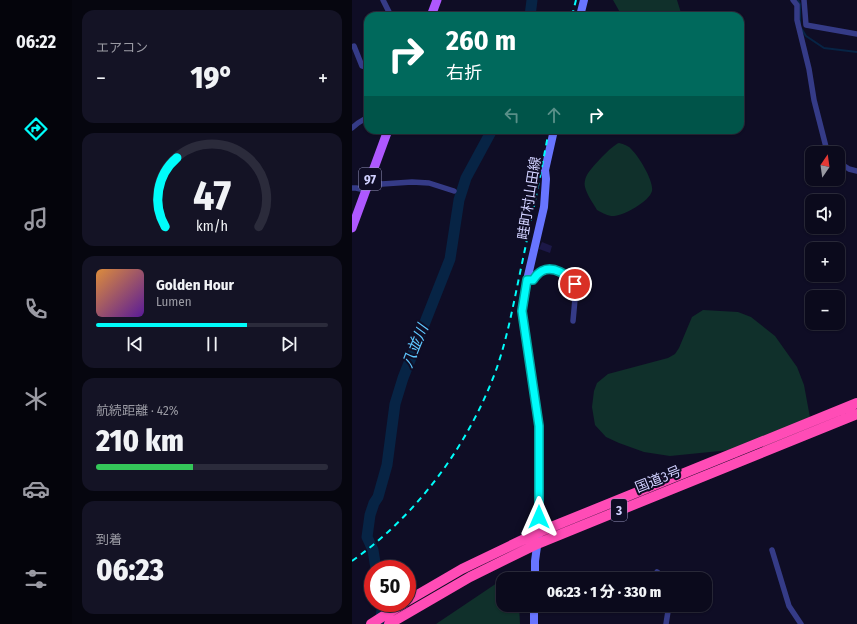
<!DOCTYPE html>
<html lang="ja">
<head>
<meta charset="utf-8">
<style>
	:root { --surface:#0b0a1c; --page:#141325; --text:#f1f3f6; --muted:#9a9aa3; --line:#2b2b3b; --accent:#00fcfa }
	body { margin:0; font-family:"Fira Sans Condensed","Noto Sans JP",sans-serif; background:var(--page); color:var(--text); height:100vh; display:flex; flex-direction:column; font-size:15px; white-space:nowrap }
	* { box-sizing:border-box; margin:0 }
	p { font-size:13px; color:var(--muted) }
	.icon { flex:none; width:22px; height:22px; fill:none; stroke:currentColor; stroke-width:2; stroke-linecap:round; stroke-linejoin:round }
	.map { position:relative; flex:1; overflow:hidden }
	.side { display:flex; flex-direction:column; gap:10px; padding:10px; background:#06060f; width:280px }
	.side>* { flex:none }
	.top-card { position:absolute; left:12px; top:12px; width:380px; height:122px; border-radius:12px; box-shadow:0 1px 3px #0004,0 0 0 1px var(--line); background:#00695c; color:#fff; overflow:hidden }
	.needle { width:26px; rotate:13deg }
	.buttons { position:absolute; left:453px; top:146px; display:grid; gap:8px }
	.buttons a { display:grid; place-items:center; width:40px; height:40px; border-radius:8px; background:var(--surface); box-shadow:0 1px 3px #0004,0 0 0 1px var(--line); font-size:20px }
	.speed { position:absolute; left:12px; top:560px; display:flex; gap:8px; font-size:20px; font-weight:700; text-align:center }
	.speed>* { display:grid; place-content:center; width:52px; height:52px; border-radius:50%; background:var(--surface); box-shadow:0 1px 3px #0004,0 0 0 1px var(--line); line-height:1 }
	.speed .limit { border:6px solid #d22; background:#fff; color:#111 }
	.pin { position:absolute; display:grid; place-items:center; width:34px; height:34px; color:#fff; margin:-17px; border:2px solid #fff; border-radius:50%; box-shadow:0 1px 4px #0007 }
	.me { position:absolute; width:44px; margin:-22px; rotate:0deg; stroke-linejoin:round; filter:drop-shadow(0 0 3px #0008) }
	.turn { display:flex; align-items:center; gap:14px; height:84px; padding:0 16px; font-size:18px }
	.turn .icon { width:52px; height:52px; stroke-width:2.5 }
	.turn b { display:block; font-size:28px; line-height:34px }
	.lanes { display:flex; align-items:center; height:38px; padding:0 16px; background:#0003; justify-content:center; gap:20px; direction:ltr }
	.lanes .off { opacity:.35 }
	.big { font-size:30px; font-weight:800; line-height:1.1 }
	.side .card { flex:1; display:flex; flex-direction:column; justify-content:center; gap:6px; min-width:0; padding:0 14px; border-radius:12px; background:var(--page) }
	.side .dial { align-items:center; gap:0 }
	.dial svg { height:104px; overflow:visible; fill:none; stroke:var(--line); stroke-width:7; stroke-linecap:round; text-anchor:middle }
	.dial text { fill:var(--text); stroke:none }
	.song { display:flex; align-items:center; gap:12px }
	.cover { width:48px; height:48px; border-radius:6px; background:linear-gradient(135deg,hsl(30 70% 55%),hsl(270 70% 35%)) }
	.played { height:4px; border-radius:2px; background:linear-gradient(90deg,var(--accent) 65%,var(--line) 65%) }
	.keys { display:flex; justify-content:space-around; direction:ltr }
	.heat { display:flex; justify-content:space-between; align-items:center; font-size:22px; direction:ltr }
	.charge { height:6px; border-radius:3px; background:linear-gradient(90deg,#34c759 42%,var(--line) 0) }
	.trip { position:absolute; left:144px; top:572px; width:216px; height:40px; border-radius:12px; background:var(--surface); box-shadow:0 1px 3px #0004,0 0 0 1px var(--line); font-weight:800; line-height:40px; text-align:center }
	main { display:flex; flex:1; min-height:0 }
	.tab-bar { display:flex; flex-direction:column; width:72px; justify-content:space-around; align-items:center; background:#04040b; color:var(--muted) }
	.tab-bar .icon { width:28px; height:28px }
	.tab-bar .current { color:var(--accent) }
	.tab-bar b { font-size:18px; color:var(--text) }
	.map>svg:first-child { display:block }
	.green { fill:#10302b }
	.lines { fill:none; stroke-linecap:round; stroke-linejoin:round }
	.stream { stroke:#072445; stroke-width:2 }
	.river { stroke:#072445; stroke-width:11 }
	.building { fill:#1c1847 }
	.street { stroke:#353b87; stroke-width:5.5 }
	.secondary { stroke:#6875ff; stroke-width:8 }
	.primary { stroke:#ae58ff; stroke-width:9 }
	.highway { stroke:#ff4cb6; stroke-width:10 }
	.rail { stroke:#00fcfa; stroke-width:2; stroke-dasharray:6 5; stroke-linecap:butt }
	.route-casing { stroke:#00a4a2; stroke-width:10 }
	.route { stroke:#00fcfa; stroke-width:7 }
	.labels { text-anchor:middle; stroke-width:4; stroke-linejoin:round; paint-order:stroke }
	.shield { fill:#0f0d25; stroke:#9796be; stroke-width:1 }
	.shield-label { font-size:13px; font-weight:bold; fill:#d1d1ff }
	.street-label { font-size:14px; fill:#d1d1ff; stroke:#0f0d25 }
	.water-label { font-size:15px; font-style:italic; fill:#5fc7ff; stroke:#0f0d25 }
</style>
</head>
<body>
<main>
<nav class="tab-bar">
<b>06:22</b>
<svg class="icon current" aria-label="directions" viewBox="0 0 24 24"><path d="M12 3l9 9-9 9-9-9zM9 14v-3h6M13 9l2 2-2 2"/></svg>
<svg class="icon" aria-label="music" viewBox="0 0 24 24"><path d="M9 18V5l10-2v13"/><circle cx="6" cy="18" r="3"/><circle cx="16" cy="16" r="3"/></svg>
<svg class="icon" aria-label="phone" viewBox="0 0 24 24"><path d="M5 4h4l2 5-3 2q2 4 5 5l2-3 5 2v4C11 20 4 13 5 4z"/></svg>
<svg class="icon" aria-label="climate" viewBox="0 0 24 24"><path d="M12 3v18M4 7l16 10M4 17L20 7"/></svg>
<svg class="icon" aria-label="car" viewBox="0 0 24 24"><path d="M5 17H2v-5l4-1 3-4h7l3 4 3 1v5h-3M9 17h6M6 11h13"/><circle cx="7" cy="17" r="2"/><circle cx="17" cy="17" r="2"/></svg>
<svg class="icon" aria-label="filters" viewBox="0 0 24 24"><path d="M4 7h16M4 17h16"/><circle cx="9" cy="7" r="2"/><circle cx="15" cy="17" r="2"/></svg>
</nav>
<section class="side">
<div class="card"><p>エアコン</p>
<div class="heat"><a>−</a><b class="big">19°</b><a>+</a></div>
</div>
<div class="card dial"><svg viewBox="0 0 100 80">
<path d="M14 69A42 42 0 1 1 86 69"/>
<path d="M14 69A42 42 0 0 1 23 16" stroke="#00fcfa"/>
<text x="50" y="56" font-size="32" font-weight="700">47</text>
<text x="50" y="72" font-size="11">km/h</text>
</svg></div>
<div class="card">
<div class="song"><i class="cover"></i><div><b>Golden Hour</b><p>Lumen</p></div></div>
<div class="played"></div>
<div class="keys"><svg class="icon" aria-label="previous" viewBox="0 0 24 24"><path d="M18 5L8 12l10 7zM5 5v14"/></svg><svg class="icon" aria-label="pause" viewBox="0 0 24 24"><path d="M8 5v14M16 5v14"/></svg><svg class="icon" aria-label="next" viewBox="0 0 24 24"><path d="M6 5l10 7-10 7zM19 5v14"/></svg></div>
</div>
<div class="card"><p>航続距離 · 42%</p><b class="big">210 km</b><div class="charge"></div></div>
<div class="card"><p>到着</p><b class="big">06:23</b></div>
</section>
<div class="map">
<svg width="505" height="624" viewBox="0 0 505 624">
	<rect width="100%" height="100%" fill="#0f0d25"/>
	<!-- green -->
	<path class="green" d="M261 0H325L330 16H270Z
		M267 143C272 144 277 146 280 150 287 157 302 181 300 191 297 202 270 217 259 216 254 215 249 212 245 210 241 203 235 195 233 187 232 184 233 178 235 175 238 169 260 145 267 143Z
		M351 310 386 312 399 317 423 336 445 367 452 385 459 423 456 430 444 442 398 448 318 456 292 452 267 443 254 437 243 425 240 407 242 391 245 383 256 374 316 358 323 354 327 348 340 317Z
		M145 583 151 589V605H167L168 624H84Z"/>
	<g class="lines">
		<!-- stream -->
		<path class="stream" d="M446 0 448 4V24
			M449 28 454 36 472 48 505 52"/>
		<!-- river -->
		<path class="river" d="M178 16 180 0
			M24 569 21 550 15 537 18 515 22 503 26 497 35 465 43 404 51 378 98 259 107 200 114 178 140 130
			M28 624 31 603"/>
	</g>
	<!-- building -->
	<path class="building" d="M190 242 200 246 198 253 187 249Z"/>
	<g class="lines">
		<!-- street -->
		<path class="street" d="M31 0 39 16
			M441 0 445 5V20L457 69 462 100 474 147 478 153
			M452 0 454 25 505 34
			M2 46 10 66 16 68
			M0 128 6 123 16 117
			M486 162 497 169 505 171
			M17 181 30 184 60 182 77 183 102 191
			M0 188H4L13 190
			M175 280H181L188 272 195 269 205 271 220 281 224 288 221 321
			M420 550 437 606 449 624
			M305 572 314 579
			M314 624 317 605"/>
		<!-- secondary -->
		<path class="secondary" d="M228 16 232 0
			M183 579V561L187 532V426L170 311 175 280 192 207 194 179 193 170 202 130
			M182 624V605"/>
		<!-- primary -->
		<path class="primary" d="M79 16 85 0
			M0 228 36 130"/>
		<!-- highway -->
		<path class="highway" d="M55 601 110 569 187 532 505 403
			M19 624 52 603
			M37 624 118 577 185 544 505 414"/>
		<!-- rail -->
		<path class="rail" d="M220 16 224 0
			M0 561C65 515 115 447 143 373 155 340 161 306 168 273 178 225 188 178 197 130"/>
	</g>
	<g class="lines">
		<defs>
			<path id="route" d="M187 517V426L170 311 175 280H181C183 277 186 273 190 271 201 265 216 275 223 284"/>
		</defs>
		<!-- route casing -->
		<use href="#route" class="route-casing"/>
		<!-- route -->
		<use href="#route" class="route"/>
	</g>
	<g class="labels">
		<!-- shield labels -->
		<g class="shield">
			<rect x="7" y="168" width="22" height="22" rx="3"/>
			<rect x="259" y="499" width="16" height="22" rx="3"/>
		</g>
		<g class="shield-label">
			<text x="18" y="184">97</text>
			<text x="267" y="515">3</text>
		</g>
		<!-- street labels -->
		<g class="street-label">
			<text transform="translate(177 198) rotate(-81)" y="5">畦町村山田線</text>
			<text transform="translate(306 479) rotate(-22)" y="5">国道3号</text>
		</g>
		<!-- water labels -->
		<g class="water-label">
			<text transform="translate(63 346) rotate(-68)" y="5">八並川</text>
		</g>
	</g>
</svg>
<div class="buttons">
<a><svg class="needle" viewBox="-14 -14 28 28"><path d="M0-13l5 13h-10z" fill="#e53935"/><path d="M0 13l5-13h-10z" fill="#9a9aa3"/></svg></a>
<a><svg class="icon" aria-label="sound" viewBox="0 0 24 24"><path d="M4 9h4l5-4v14l-5-4H4zM17 9q2 3 0 6"/></svg></a>
<a>+</a>
<a>−</a>
</div>
<div class="speed"><div class="limit">50</div></div>
<div class="pin" style="left:223px;top:284px;background:#d93025"><svg class="icon" aria-label="arrive" viewBox="0 0 24 24"><path d="M6 21V4h12l-3 4 3 4H6"/></svg></div>
<svg class="me" style="left:187px;top:517px" viewBox="-20 -20 40 40"><path d="M0-17L14 15 0 8-14 15z" fill="#00fcfa" stroke="#fff" stroke-width="4"/></svg>
<div class="trip">06:23 · 1 分 · 330 m</div>
<div class="top-card">
<div class="turn"><svg class="icon" aria-label="right" viewBox="0 0 24 24"><path d="M7 20v-9h11M14 6l5 5-5 5"/></svg><div><b>260 m</b>右折</div></div>
<div class="lanes"><svg class="icon off" aria-label="left" viewBox="0 0 24 24"><path d="M17 20v-9H6M10 6l-5 5 5 5"/></svg><svg class="icon off" aria-label="ahead" viewBox="0 0 24 24"><path d="M12 20V5M6 11l6-6 6 6"/></svg><svg class="icon" aria-label="right" viewBox="0 0 24 24"><path d="M7 20v-9h11M14 6l5 5-5 5"/></svg></div>
</div>
</div>
</main>
</body>
</html>
